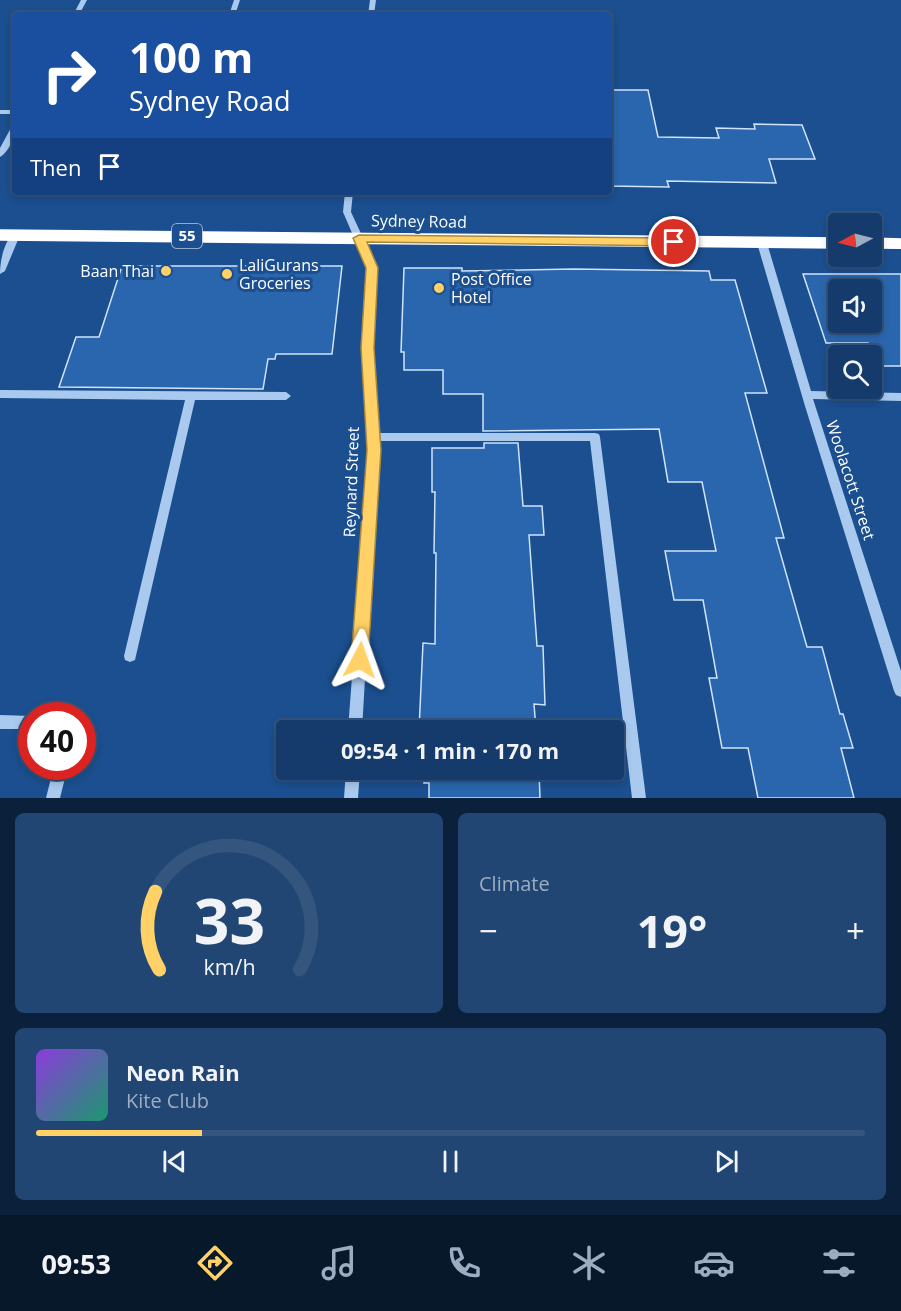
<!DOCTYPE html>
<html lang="en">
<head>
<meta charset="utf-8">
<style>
	:root { --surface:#143b6b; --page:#214673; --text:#f1f3f6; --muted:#9dadc1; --line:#33557e; --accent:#ffd166 }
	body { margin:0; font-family:"Open Sans",sans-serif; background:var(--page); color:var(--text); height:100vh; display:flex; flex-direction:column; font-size:22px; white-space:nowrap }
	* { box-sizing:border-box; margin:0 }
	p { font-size:20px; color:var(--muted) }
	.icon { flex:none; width:33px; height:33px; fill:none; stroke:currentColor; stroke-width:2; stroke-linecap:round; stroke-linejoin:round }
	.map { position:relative; height:798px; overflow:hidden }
	.panel { display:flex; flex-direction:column; gap:15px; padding:15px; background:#0b203b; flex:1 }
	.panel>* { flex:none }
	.top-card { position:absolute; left:12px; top:12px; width:600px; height:183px; border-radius:6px; box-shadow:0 3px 9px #0003,0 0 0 2px var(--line); background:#1a4fa0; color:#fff; overflow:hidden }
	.needle { width:39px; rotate:263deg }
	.tools { position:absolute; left:828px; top:213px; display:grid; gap:12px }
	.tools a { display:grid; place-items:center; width:54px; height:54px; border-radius:6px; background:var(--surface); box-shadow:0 3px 9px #0003,0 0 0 2px var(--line); font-size:30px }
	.speed { position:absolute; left:18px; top:702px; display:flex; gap:12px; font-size:30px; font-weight:700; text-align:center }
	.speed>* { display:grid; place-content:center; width:78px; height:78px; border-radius:50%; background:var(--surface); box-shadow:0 3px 9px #0003,0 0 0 2px var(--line); line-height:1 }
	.speed .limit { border:9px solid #d22; background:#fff; color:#111 }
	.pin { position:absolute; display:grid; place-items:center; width:51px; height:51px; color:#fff; margin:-26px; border:3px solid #fff; border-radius:50%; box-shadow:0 2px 6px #0007 }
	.me { position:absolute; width:66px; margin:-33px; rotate:4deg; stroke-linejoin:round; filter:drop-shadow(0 0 4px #0008) }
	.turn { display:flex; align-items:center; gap:21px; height:126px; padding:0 18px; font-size:27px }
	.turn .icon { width:78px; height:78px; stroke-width:2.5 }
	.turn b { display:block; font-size:42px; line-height:51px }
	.then { display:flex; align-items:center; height:57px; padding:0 18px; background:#0003; gap:12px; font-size:22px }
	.big { font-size:45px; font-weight:700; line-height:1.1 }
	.panel .card { flex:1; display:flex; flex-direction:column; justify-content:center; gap:9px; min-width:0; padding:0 21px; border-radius:9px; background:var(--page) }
	.panel .dial { align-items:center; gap:0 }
	.dial svg { height:156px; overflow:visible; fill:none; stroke:var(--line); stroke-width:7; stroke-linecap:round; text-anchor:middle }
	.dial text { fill:var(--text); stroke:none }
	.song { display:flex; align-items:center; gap:18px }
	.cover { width:72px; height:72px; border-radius:9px; background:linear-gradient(135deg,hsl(270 70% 55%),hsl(160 70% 35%)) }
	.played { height:6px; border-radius:3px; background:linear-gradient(90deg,var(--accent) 20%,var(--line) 20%) }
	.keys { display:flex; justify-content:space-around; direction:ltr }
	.heat { display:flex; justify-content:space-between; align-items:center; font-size:33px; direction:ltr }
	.panel .tiles { flex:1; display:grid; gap:15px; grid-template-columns:1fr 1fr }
	.card:last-child { grid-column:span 2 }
	.trip { position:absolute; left:276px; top:720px; width:348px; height:60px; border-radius:6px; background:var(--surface); box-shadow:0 3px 9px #0003,0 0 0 2px var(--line); font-weight:700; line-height:60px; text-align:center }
	.dock { display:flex; height:96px; justify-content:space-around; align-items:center; background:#08182b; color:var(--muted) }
	.dock .icon { width:42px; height:42px }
	.dock .active { color:var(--accent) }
	.dock b { font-size:27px; color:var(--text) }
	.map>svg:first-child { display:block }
	.building { fill:#2a66ad; stroke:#cfe3fa; stroke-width:1.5; fill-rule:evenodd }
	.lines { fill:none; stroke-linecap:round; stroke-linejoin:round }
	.minor { fill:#a9c9ee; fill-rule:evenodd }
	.highway { fill:#fff; fill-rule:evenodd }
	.tram { stroke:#fff; stroke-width:1.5 }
	.route { fill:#ffd166; stroke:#a68842; stroke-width:1.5 }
	.poi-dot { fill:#ffd166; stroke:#1b4f8f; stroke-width:2 }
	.labels { text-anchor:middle; stroke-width:6; stroke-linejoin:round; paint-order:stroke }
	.shield { fill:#1b4f8f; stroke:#bbcadd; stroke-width:1.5 }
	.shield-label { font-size:15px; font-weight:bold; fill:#fff }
	.street-label { font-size:16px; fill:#fff; stroke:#1b4f8f }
	.poi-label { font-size:16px; fill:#fff; stroke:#1b4f8f; text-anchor:start }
</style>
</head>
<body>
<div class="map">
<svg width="901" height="798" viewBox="0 0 901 798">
	<rect width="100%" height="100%" fill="#1b4f8f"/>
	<!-- building -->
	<path class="building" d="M609 90H648L658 137 719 138 716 128 755 129 754 124 802 125 815 159H769L776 183 667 181 669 187 609 186Z
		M122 266H342L332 354H276L275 359H268L263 389 59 387 76 337H99Z
		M404 268H462V271L574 269 709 271 711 280H735L767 393H745L784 538H776L807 647H822L840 714H843L853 748H841L854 798H758L748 748H722L709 678H717L703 600H674L665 551H716L702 482H668L659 429 483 431V394H443V370H404V352H401Z
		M803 274H901V366H876L868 343H826ZM838 290H872V322H838Z
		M484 443H518L523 506H542L544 535H529L537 646H543L545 705 534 704 536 730H419L423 643 435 644 436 553H434L435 492H432V448H484Z
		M425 770H539L540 798H429V783H424Z"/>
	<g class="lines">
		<!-- minor -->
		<path class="minor" d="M81 0H87L79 15H73Z
			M234 0H240L235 15H229Z
			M370 0H376L374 15H368Z
			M0 110H15V114H0Z
			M12 126H15C15 137 9 152 0 157V148Z
			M345 192H353L351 212 377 268 372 348 378 433H595L599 434 600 437 646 798H632L590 441H379L362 730H348L369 450 362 348 367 268 343 212Z
			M16 232 20 235 5 271 0 274C0 261 4 239 16 232Z
			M762 240 767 243 811 391 901 393V401L813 399 901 671V697L896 695 894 691 805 406 757 243Z
			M0 390 286 392 291 396 286 400H195L135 660 130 662 125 660 124 656 185 400 0 398Z
			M0 715 32 716V729H0Z
			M54 766H68L60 798H46Z
			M346 770H360L358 798H344Z"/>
		<!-- highway -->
		<path class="highway" d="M0 230 838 238V248L0 240Z
			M872 238 901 239V249L872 248Z"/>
		<!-- tram -->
		<path class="tram" d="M0 230 838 238
			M872 238 901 239
			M0 240 838 248
			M872 248H901"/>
	</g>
	<!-- route -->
	<path class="route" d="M359 235 674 238 680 242 674 246 367 242 378 268 374 348 381 450 368 660 366 666 360 668 354 666 351 660 367 450 361 348 366 268 353 238Z"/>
	<!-- markers -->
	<g class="poi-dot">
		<circle cx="166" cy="271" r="6"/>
		<circle cx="227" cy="274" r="6"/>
		<circle cx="439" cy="288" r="6"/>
	</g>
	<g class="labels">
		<!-- shield labels -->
		<rect class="shield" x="172" y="224" width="30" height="24" rx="4.5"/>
		<g class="shield-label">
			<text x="187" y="241">55</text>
		</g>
		<!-- street labels -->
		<g class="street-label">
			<text transform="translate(419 221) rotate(1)" y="6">Sydney Road</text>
			<text transform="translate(851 480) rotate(72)" y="6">Woolacott Street</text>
			<text transform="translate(351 482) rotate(-88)" y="6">Reynard Street</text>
		</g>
		<!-- poi labels -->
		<g class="poi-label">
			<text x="239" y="271">LaliGurans<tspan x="239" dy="18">Groceries</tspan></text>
			<text x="154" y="277" text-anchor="end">Baan Thai</text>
			<text x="451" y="285">Post Office<tspan x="451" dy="18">Hotel</tspan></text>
		</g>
	</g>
</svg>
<div class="tools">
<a><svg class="needle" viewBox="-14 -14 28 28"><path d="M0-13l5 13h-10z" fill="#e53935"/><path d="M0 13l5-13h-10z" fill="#9dadc1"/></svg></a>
<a><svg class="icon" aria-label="sound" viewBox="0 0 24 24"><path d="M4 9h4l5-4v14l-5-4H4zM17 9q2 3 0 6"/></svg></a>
<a><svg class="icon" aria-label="search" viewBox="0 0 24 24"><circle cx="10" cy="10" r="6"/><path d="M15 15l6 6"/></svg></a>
</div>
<div class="speed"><div class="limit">40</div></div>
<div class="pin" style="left:674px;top:242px;background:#d93025"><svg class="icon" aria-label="arrive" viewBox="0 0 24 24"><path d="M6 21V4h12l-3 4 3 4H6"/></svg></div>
<svg class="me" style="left:360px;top:660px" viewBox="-20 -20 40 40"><path d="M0-17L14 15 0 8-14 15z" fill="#ffd166" stroke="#fff" stroke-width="4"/></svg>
<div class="trip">09:54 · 1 min · 170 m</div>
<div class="top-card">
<div class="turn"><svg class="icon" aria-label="right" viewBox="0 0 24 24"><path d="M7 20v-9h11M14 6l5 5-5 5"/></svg><div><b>100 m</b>Sydney Road</div></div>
<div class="then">Then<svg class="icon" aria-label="arrive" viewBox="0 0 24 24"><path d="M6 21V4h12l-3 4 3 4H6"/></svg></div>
</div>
</div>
<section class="panel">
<div class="tiles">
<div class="card dial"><svg viewBox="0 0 100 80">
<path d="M14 69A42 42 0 1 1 86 69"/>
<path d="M14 69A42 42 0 0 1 12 29" stroke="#ffd166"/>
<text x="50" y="56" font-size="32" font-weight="700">33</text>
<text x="50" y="72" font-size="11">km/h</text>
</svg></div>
<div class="card"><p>Climate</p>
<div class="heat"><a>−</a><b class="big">19°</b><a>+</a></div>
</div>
<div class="card">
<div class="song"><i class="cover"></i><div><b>Neon Rain</b><p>Kite Club</p></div></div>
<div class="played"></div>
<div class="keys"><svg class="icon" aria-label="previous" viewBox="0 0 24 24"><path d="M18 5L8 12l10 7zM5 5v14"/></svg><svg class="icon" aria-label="pause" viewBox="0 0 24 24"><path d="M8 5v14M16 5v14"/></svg><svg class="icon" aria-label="next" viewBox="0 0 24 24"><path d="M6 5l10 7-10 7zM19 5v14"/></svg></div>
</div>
</div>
</section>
<nav class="dock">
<b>09:53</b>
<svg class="icon active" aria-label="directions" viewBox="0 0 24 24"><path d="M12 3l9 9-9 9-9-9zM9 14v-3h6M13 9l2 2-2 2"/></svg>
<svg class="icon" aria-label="music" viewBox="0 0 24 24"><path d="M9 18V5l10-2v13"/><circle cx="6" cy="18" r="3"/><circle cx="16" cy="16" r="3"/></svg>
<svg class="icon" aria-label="phone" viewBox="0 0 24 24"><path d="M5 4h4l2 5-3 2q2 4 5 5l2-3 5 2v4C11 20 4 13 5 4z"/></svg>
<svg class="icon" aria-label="climate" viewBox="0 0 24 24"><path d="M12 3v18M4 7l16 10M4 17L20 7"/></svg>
<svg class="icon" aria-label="car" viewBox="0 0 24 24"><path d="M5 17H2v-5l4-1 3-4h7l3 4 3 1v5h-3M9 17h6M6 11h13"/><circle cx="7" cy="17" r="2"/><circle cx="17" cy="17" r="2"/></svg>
<svg class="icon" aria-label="filters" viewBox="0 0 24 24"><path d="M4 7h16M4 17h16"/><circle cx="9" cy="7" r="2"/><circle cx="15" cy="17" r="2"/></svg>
</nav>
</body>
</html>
